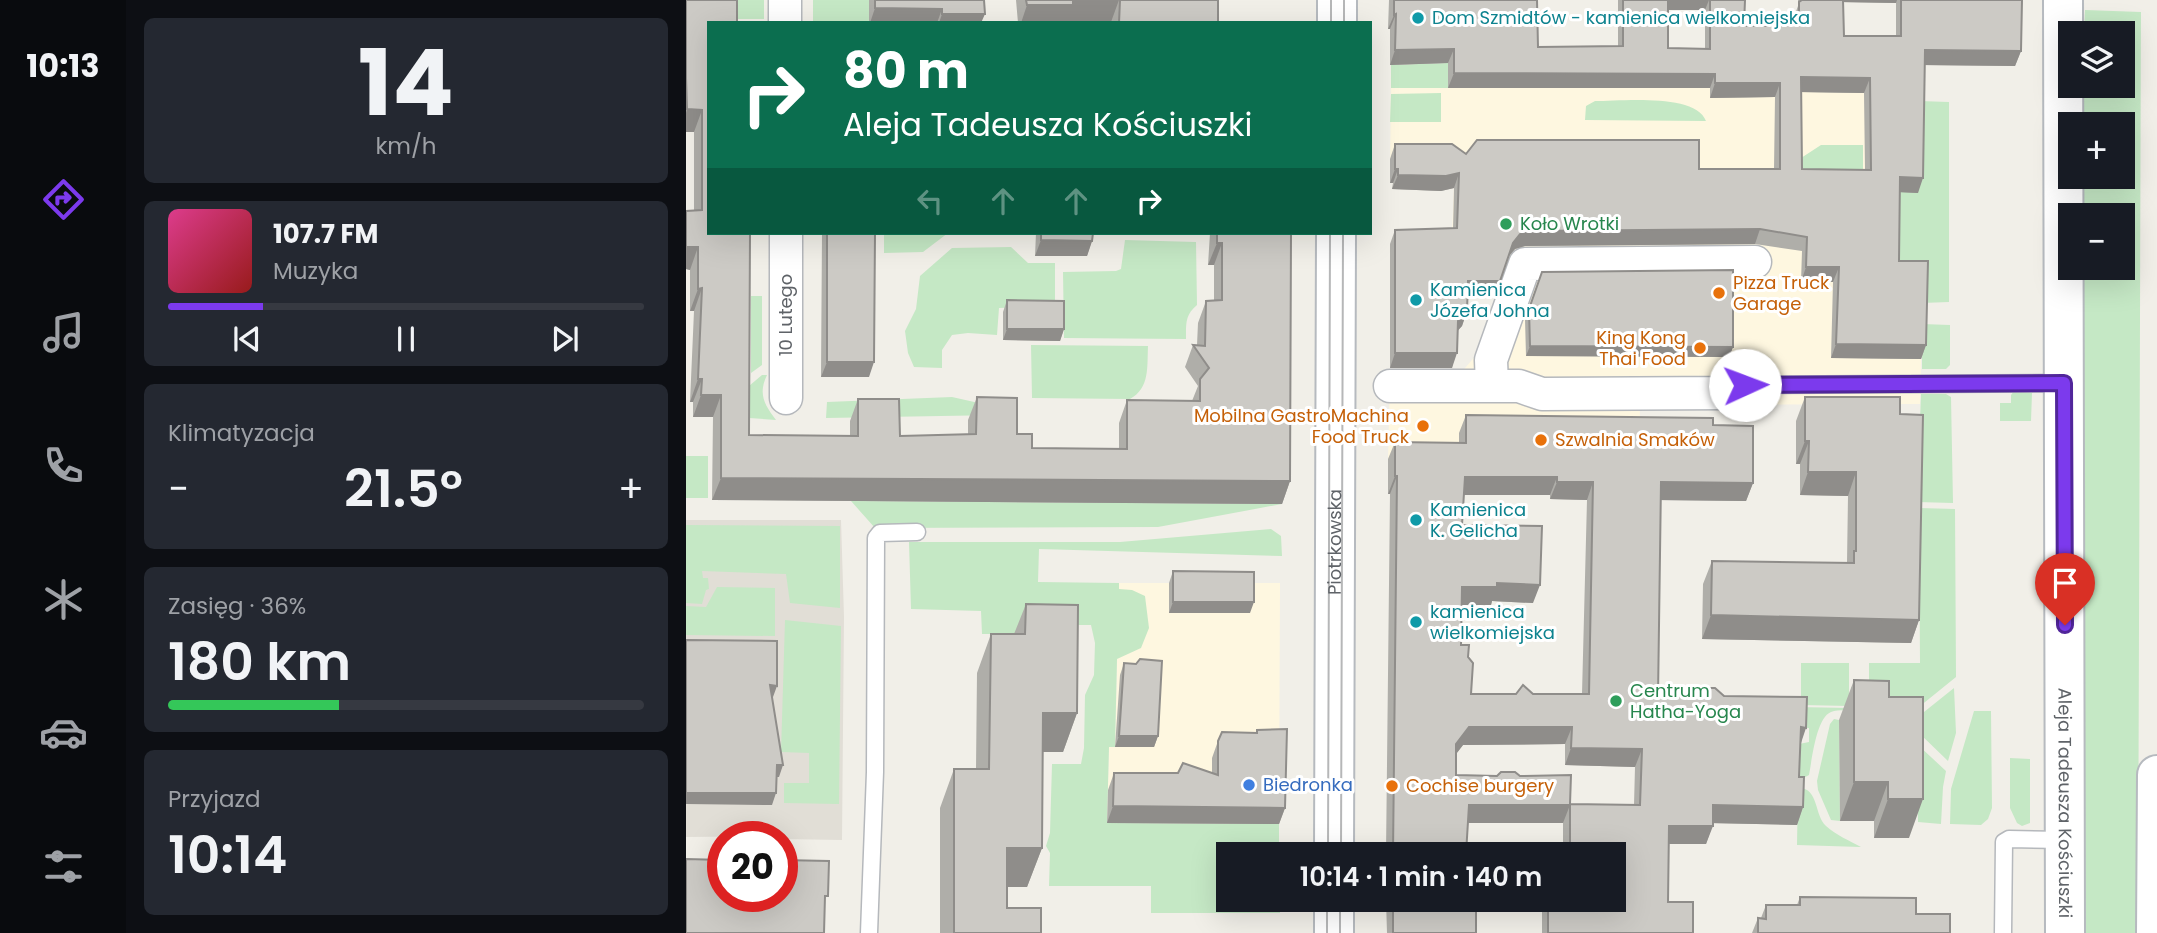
<!DOCTYPE html>
<html lang="pl">
<head>
<meta charset="utf-8">
<style>
	:root { --surface:#171b24; --page:#242831; --text:#f1f3f6; --muted:#9ea1a6; --line:#363941; --accent:#7c3aed }
	body { margin:0; font-family:Poppins,sans-serif; background:var(--page); color:var(--text); height:100vh; display:flex; flex-direction:column; font-size:26px; white-space:nowrap }
	* { box-sizing:border-box; margin:0 }
	p { font-size:23px; color:var(--muted) }
	.icon { flex:none; width:38px; height:38px; fill:none; stroke:currentColor; stroke-width:2; stroke-linecap:round; stroke-linejoin:round }
	.map { position:relative; flex:1; overflow:hidden }
	.drawer { display:flex; flex-direction:column; gap:18px; padding:18px; background:#0d0f14; width:560px }
	.drawer>* { flex:none }
	.guide { position:absolute; left:21px; top:21px; width:665px; height:214px; border-radius:0px; box-shadow:0 7px 28px #0002; background:#0b6e4f; color:#fff; overflow:hidden }
	.tools { position:absolute; left:1372px; top:21px; display:grid; gap:14px }
	.tools a { display:grid; place-items:center; width:77px; height:77px; border-radius:0px; background:var(--surface); box-shadow:0 7px 28px #0002; font-size:35px }
	.speed { position:absolute; left:21px; top:821px; display:flex; gap:14px; font-size:35px; font-weight:700; text-align:center }
	.speed>* { display:grid; place-content:center; width:91px; height:91px; border-radius:50%; background:var(--surface); box-shadow:0 7px 28px #0002; line-height:1 }
	.speed .limit { border:10px solid #d22; background:#fff; color:#111 }
	.pin { position:absolute; display:grid; place-items:center; width:60px; height:60px; color:#fff; margin:-72px -30px; border-radius:50% 50% 50% 0; rotate:-45deg; box-shadow:0 0 7px #0007 }
	.pin .icon { rotate:45deg }
	.me { position:absolute; width:77px; margin:-38px; rotate:88deg; stroke-linejoin:round; filter:drop-shadow(0 0 5px #0008) }
	.turn { display:flex; align-items:center; gap:24px; height:147px; padding:0 21px; font-size:32px }
	.turn .icon { width:91px; height:91px; stroke-width:2.5 }
	.turn b { display:block; font-size:49px; line-height:60px }
	.lanes { display:flex; align-items:center; height:66px; padding:0 21px; background:#0003; justify-content:center; gap:35px; direction:ltr }
	.lanes .off { opacity:.35 }
	.big { font-size:52px; font-weight:600; line-height:1.1 }
	.drawer .card { flex:1; display:flex; flex-direction:column; justify-content:center; gap:10px; min-width:0; padding:0 24px; border-radius:10px; background:var(--page) }
	.drawer .dial { align-items:center; gap:0 }
	.dial b { font-size:91px; line-height:1 }
	.song { display:flex; align-items:center; gap:21px }
	.cover { width:84px; height:84px; border-radius:10px; background:linear-gradient(135deg,hsl(330 70% 55%),hsl(0 70% 35%)) }
	.played { height:7px; border-radius:4px; background:linear-gradient(90deg,var(--accent) 20%,var(--line) 20%) }
	.keys { display:flex; justify-content:space-around; direction:ltr }
	.heat { display:flex; justify-content:space-between; align-items:center; font-size:38px; direction:ltr }
	.charge { height:10px; border-radius:5px; background:linear-gradient(90deg,#34c759 36%,var(--line) 0) }
	.trip { position:absolute; left:530px; top:842px; width:410px; height:70px; border-radius:0px; background:var(--surface); box-shadow:0 7px 28px #0002; font-weight:600; line-height:70px; text-align:center }
	main { display:flex; flex:1; min-height:0 }
	.tabs { display:flex; flex-direction:column; width:126px; justify-content:space-around; align-items:center; background:#090b0e; color:var(--muted) }
	.tabs .icon { width:49px; height:49px }
	.tabs .current { color:var(--accent) }
	.tabs b { font-size:32px; color:var(--text) }
	.map>svg:first-child { display:block }
	.commercial { fill:#fef7e0 }
	.education { fill:#e1ded6 }
	.green { fill:#c5e8c5 }
	.lines { fill:none; stroke-linecap:round; stroke-linejoin:round }
	.lane-casing { stroke:#b5b8bc; stroke-width:19 }
	.street-casing { stroke:#b5b8bc; stroke-width:35 }
	.secondary-casing { stroke:#b6babf; stroke-width:42 }
	.lane { stroke:#fff; stroke-width:16 }
	.street { stroke:#fff; stroke-width:32 }
	.secondary { stroke:#fff; stroke-width:38 }
	.tram { stroke:#b6b7b8; stroke-width:2 }
	.wall { fill:#afaea9; fill-rule:evenodd }
	.shaded-wall { fill:#8f8d8a }
	.building { fill:#cccac5; stroke:#8f8d8a; stroke-width:2; fill-rule:evenodd }
	.route-casing { stroke:#51269a; stroke-width:18 }
	.route { stroke:#7c3aed; stroke-width:12 }
	.culture-dot { fill:#0f9aa8; stroke:#fff; stroke-width:2.5 }
	.leisure-dot { fill:#2e9e5b; stroke:#fff; stroke-width:2.5 }
	.food-dot { fill:#e8710a; stroke:#fff; stroke-width:2.5 }
	.shop-dot { fill:#3f7fe0; stroke:#fff; stroke-width:2.5 }
	.labels { text-anchor:middle; stroke-width:6; stroke-linejoin:round; paint-order:stroke }
	.culture-label { font-size:18px; fill:#0d838f; stroke:#fff; text-anchor:start }
	.leisure-label { font-size:18px; fill:#27864d; stroke:#fff; text-anchor:start }
	.food-label { font-size:18px; fill:#c56008; stroke:#fff; text-anchor:start }
	.street-label { font-size:18px; fill:#5f6368; stroke:#fff }
	.shop-label { font-size:18px; fill:#366cbe; stroke:#fff; text-anchor:start }
</style>
</head>
<body>
<main>
<nav class="tabs">
<b>10:13</b>
<svg class="icon current" aria-label="directions" viewBox="0 0 24 24"><path d="M12 3l9 9-9 9-9-9zM9 14v-3h6M13 9l2 2-2 2"/></svg>
<svg class="icon" aria-label="music" viewBox="0 0 24 24"><path d="M9 18V5l10-2v13"/><circle cx="6" cy="18" r="3"/><circle cx="16" cy="16" r="3"/></svg>
<svg class="icon" aria-label="phone" viewBox="0 0 24 24"><path d="M5 4h4l2 5-3 2q2 4 5 5l2-3 5 2v4C11 20 4 13 5 4z"/></svg>
<svg class="icon" aria-label="climate" viewBox="0 0 24 24"><path d="M12 3v18M4 7l16 10M4 17L20 7"/></svg>
<svg class="icon" aria-label="car" viewBox="0 0 24 24"><path d="M5 17H2v-5l4-1 3-4h7l3 4 3 1v5h-3M9 17h6M6 11h13"/><circle cx="7" cy="17" r="2"/><circle cx="17" cy="17" r="2"/></svg>
<svg class="icon" aria-label="filters" viewBox="0 0 24 24"><path d="M4 7h16M4 17h16"/><circle cx="9" cy="7" r="2"/><circle cx="15" cy="17" r="2"/></svg>
</nav>
<section class="drawer">
<div class="card dial"><b>14</b><p>km/h</p></div>
<div class="card">
<div class="song"><i class="cover"></i><div><b>107.7 FM</b><p>Muzyka</p></div></div>
<div class="played"></div>
<div class="keys"><svg class="icon" aria-label="previous" viewBox="0 0 24 24"><path d="M18 5L8 12l10 7zM5 5v14"/></svg><svg class="icon" aria-label="pause" viewBox="0 0 24 24"><path d="M8 5v14M16 5v14"/></svg><svg class="icon" aria-label="next" viewBox="0 0 24 24"><path d="M6 5l10 7-10 7zM19 5v14"/></svg></div>
</div>
<div class="card"><p>Klimatyzacja</p>
<div class="heat"><a>−</a><b class="big">21.5°</b><a>+</a></div>
</div>
<div class="card"><p>Zasięg · 36%</p><b class="big">180 km</b><div class="charge"></div></div>
<div class="card"><p>Przyjazd</p><b class="big">10:14</b></div>
</section>
<div class="map">
<svg width="1471" height="933" viewBox="0 0 1471 933">
	<rect width="100%" height="100%" fill="#f1efe8"/>
	<!-- commercial -->
	<path class="commercial" d="M886 61 1210 65 1237 276 1234 404 954 405 953 465 702 460 704 374H774L791 354 813 296V252L766 233 768 185 704 183 705 65Z
		M433 583H594L593 824 421 823 423 747H429Z"/>
	<!-- education -->
	<path class="education" d="M0 520H155L158 617 156 840 96 839V836L0 837Z"/>
	<!-- green -->
	<path class="green" d="M47 0H78V19H47Z
		M127 0H183V23H127Z
		M1399 10 1455 12 1452 933H1395L1397 268H1437V215H1397L1398 177H1437V124H1398V86H1437V33H1398Z
		M762 63V88H705V65Z
		M755 93V122H704L705 94Z
		M909 101C935 101 1010 93 1020 121L899 120 900 106Z
		M1233 101 1263 102V302L1236 303 1208 275 1209 192Z
		M1135 145H1177V189L1090 165 1112 160Z
		M198 233H262L237 252 198 253Z
		M439 240 510 242 511 305C499 315 500 324 500 339L378 338 377 272 430 271 435 269Z
		M325 247 342 263H369V306L313 308 311 335 282 333 266 335 256 350V368L228 367 222 353 219 331 230 309 234 276 266 248Z
		M65 296H76V365L65 373Z
		M1236 324 1264 325V365L1260 369H1236Z
		M345 345 462 346C461 367 464 388 444 399L346 398Z
		M76 375H81C72 394 78 404 90 420L63 418V386Z
		M1329 390 1346 393 1345 421H1314V403H1325V395Z
		M1235 394H1260L1265 397 1267 503 1231 502Z
		M266 397 315 408 313 415 140 418 141 402Z
		M0 456H22V498H0Z
		M165 501 596 504 472 527 189 528Z
		M1233 508 1269 509 1270 677 1228 711H1183V663H1234Z
		M0 525 154 526V608L104 603 100 574 16 571 17 578H22L23 589 20 590 16 604 0 603Z
		M585 529 595 536 596 556 353 549 352 582 433 583V589L446 590 459 596 463 628 455 648 431 659 429 747H423L421 823 593 824V854H542V900H594V913H465V886H363L364 853 360 846 364 833 366 764H395L398 748 399 695 408 675 409 643 405 625H377L366 634H296L295 611 225 609 223 542H434Z
		M31 587 89 588V636L0 635V606L20 607Z
		M99 620 155 626 153 804 98 803V783H123V753L95 752Z
		M1115 663H1163V706L1115 705Z
		M1165 687 1179 688V711C1168 711 1154 709 1145 712 1130 718 1126 760 1123 775L1112 781 1108 745 1123 742V728H1118L1109 707 1165 708Z
		M1268 688 1270 733 1262 761 1232 732 1233 716Z
		M1288 711H1305L1306 808 1302 819 1295 825 1264 824 1265 789Z
		M1148 719 1153 720 1154 821 1145 820 1132 790 1131 781 1144 724Z
		M1231 744 1260 771 1257 787 1255 824 1232 822Z
		M1324 758 1344 759V823L1336 826 1331 823 1324 808Z
		M1112 788C1133 787 1128 815 1140 826 1150 835 1164 841 1175 847L1111 845Z"/>
	<g class="lines">
		<defs>
			<path id="lane" d="M1059 385 1378 383
				M183 933 189 772 190 538 194 533 231 532
				M1317 933 1318 842 1323 839 1379 840"/>
			<path id="street" d="M99 0V23
				M704 386H833L856 394 1043 393 1059 385
				M806 386 805 360 839 264 1069 262
				M100 398V233"/>
			<g id="secondary">
				<path id="s1" d="M1377 0 1379 933"/>
				<path d="M651 23V0"/>
				<path id="s2" d="M648 854 650 233"/>
				<path d="M648 933V900"/>
				<path d="M1470 933 1471 775"/>
			</g>
		</defs>
		<!-- lane casing -->
		<use href="#lane" class="lane-casing"/>
		<!-- street casing -->
		<use href="#street" class="street-casing"/>
		<!-- secondary casing -->
		<use href="#secondary" class="secondary-casing"/>
		<!-- lane -->
		<use href="#lane" class="lane"/>
		<!-- street -->
		<use href="#street" class="street"/>
		<!-- secondary -->
		<use href="#secondary" class="secondary"/>
		<!-- tram -->
		<path class="tram" d="M645 23V0
			M658 23V0
			M642 854 644 233
			M655 854 657 233
			M641 933V900
			M654 933V900"/>
	</g>
	<!-- wall -->
	<path class="wall" d="M0 0 23 23 63 435 164 436V421L172 399 214 436 282 434V420L291 397 346 448H433V423L441 400 506 401 512 386 499 367 507 345H511L512 323 520 301 528 300V265H522L524 233H605L604 481 596 504 26 500 27 417H7V402H4L8 311H4V270L0 269V211H8V132H0Z
		M183 0H298L295 23H183Z
		M330 0H532V23H425V22L332 23Z
		M703 0H851L852 47 932 46V0H1059L1058 26H1108V17L1112 6V0H1336L1335 51 1329 66 1239 65 1232 193 1214 192 1213 261 1240 345 1235 359 1145 358 1147 282H1115L1116 251 1069 244 839 246 829 249 822 257 808 296H782L781 311 776 326 772 330 766 368H704V244L709 230 767 229 768 188 755 191 706 189 707 183H704V159L709 144 780 154 1013 169H1088L1089 97 1024 98V88H762V63L704 65V29H702ZM1157 2 1210 3V36H1158ZM982 10H1019V49L982 48ZM1115 92 1178 93 1179 170 1116 169Z
		M136 233H189L183 377H135Z
		M350 233H407L406 241 401 256H349Z
		M856 272 1047 347 1043 357 840 356 839 319Z
		M321 300 378 329 374 341 317 340V312Z
		M1119 397 1214 414 1233 620 1225 643 1016 639 1017 584 1026 561 1161 563 1162 496 1114 495V464H1110V421Z
		M780 415 1027 425 1067 483 1060 501 975 500 972 697 1038 696 1114 744 1113 777 1117 807 1111 825 1027 823 1020 844H983L982 902 1007 933H856V905H790V933H701L700 900H928V854H877V823H782L780 854H700L704 494H702V459L709 442 773 443V433ZM778 495H864V499L901 500 896 694H785L782 657 775 645 776 605H805L806 601 847 603 776 525ZM879 744V765L949 767 948 805 884 804 834 776 770 775V754L777 745Z
		M487 571 564 613H483V583Z
		M340 604 391 713 377 752H357L356 848 341 887H321V908L355 933H254V808L268 769H290L291 673 305 634H328Z
		M438 663 472 736 468 747H429L434 675Z
		M1168 680 1203 697 1223 838H1188V821H1154L1153 720Z
		M571 730 599 808 593 824 421 823 422 790 428 773H526V758L532 741 570 733Z
		M1114 897 1230 914 1264 933H1066L1072 918H1075L1080 905H1111Z"/>
	<!-- shaded-wall -->
	<path class="shaded-wall" d="M387 0H433L425 22 335 23 341 5Z
		M980 0H1023L1019 10H977Z
		M1152 0H1211L1210 3 1151 2Z
		M189 8 256 9 251 23H184Z
		M256 14H299L295 23H253Z
		M710 14 704 29H702L708 15Z
		M768 49 762 63 704 65 709 50Z
		M1239 50 1335 51 1329 66 1233 65Z
		M768 73 1029 74 1024 88H762Z
		M1115 77 1184 78 1178 93 1110 92Z
		M1029 83H1094L1089 97 1024 98Z
		M1 109 16 110 8 132H0V113Z
		M709 169H712L707 183H704Z
		M773 173 768 188 755 191 706 189 712 175Z
		M1214 177 1237 178 1232 193 1209 192Z
		M1074 229 1069 244 839 246 829 249 822 257 827 243 834 234 844 231Z
		M355 240 406 241 401 256H349Z
		M531 243H536L528 265H522Z
		M0 247H12L4 270 0 269Z
		M1120 267H1153L1147 282H1115Z
		M782 281H814L808 296H777Z
		M16 288 8 311H4L12 289Z
		M781 311 776 326 767 336 772 321Z
		M321 329H378L374 341 317 340Z
		M1150 344 1240 345 1235 359 1145 358Z
		M844 346 1047 347 1043 357 840 356Z
		M709 353H771L766 368H704Z
		M141 362H188L183 377H135Z
		M12 379H16L7 402H4Z
		M15 395H35L27 417H7Z
		M1119 441H1123L1114 464H1110Z
		M1122 472H1170L1162 496 1114 495Z
		M709 476H711L704 494H702Z
		M779 477H871L864 495H772Z
		M35 478 604 481 596 504 26 500Z
		M871 482H907L901 500 864 499Z
		M975 482 1067 483 1060 501 968 500Z
		M811 583 854 585 847 603 806 601 805 605H769L776 587Z
		M487 602H568L564 613H483Z
		M1025 615 1233 620 1225 643 1016 639Z
		M84 685 91 686 87 697H80Z
		M357 713H391L377 752H343Z
		M783 727H886L879 744 777 745 764 762 770 744Z
		M1115 727 1120 728 1114 746Z
		M433 736H472L468 747H429Z
		M885 748 956 749 949 767 879 765Z
		M91 765H97L93 777H87Z
		M1168 782H1202L1188 821H1154Z
		M0 793H90L86 805 0 804Z
		M1202 799H1237L1223 838H1188Z
		M783 805H884L877 823H776Z
		M1027 805 1117 807 1111 825 1021 823Z
		M427 806 599 808 593 824 421 823Z
		M983 826H1027L1020 844H976Z
		M321 848H356L341 887H307Z
		M786 900H858L856 905H783Z"/>
	<!-- building -->
	<path class="building" d="M0 0H51V23H23V233H64L63 435 172 436V399H213L214 436 290 434 291 397 331 398V434H346V448L441 449V400L514 401V379L523 368 507 345 519 346 520 301 536 300V243H531V233H605L604 481 35 478V395H15L16 379H12L16 288 12 289V247H0V211L16 210V110L1 109 0 78Z
		M189 0H298L299 14H256V9L189 8Z
		M340 0H387V5H341Z
		M434 0H532V23H433Z
		M708 0H851L852 47 937 46V0H982V48L1024 49V0H1059L1058 26H1113V2L1116 0H1157L1158 36H1215V0H1336L1335 51 1239 50 1237 178 1214 177 1213 261H1242L1240 345 1150 344 1153 267H1120L1121 237 1074 229 844 231 834 234 827 243 814 281H782L781 311 772 321 771 353H709V230L771 228 773 173 760 176 712 175V169H709V144H766L780 154 791 140H1013V169H1094V83H1029V74L768 73V49L709 50 710 14 708 15ZM1115 77 1184 78 1185 170 1116 169Z
		M141 233H189L188 362H141Z
		M355 233H407L406 241 355 240Z
		M1047 270V347L844 346 843 309 856 272Z
		M321 300 378 301V329H321Z
		M1119 397H1214V414L1237 415 1233 620 1025 615 1026 561 1168 563V551H1170V472H1122L1123 441H1119Z
		M780 415 1027 418V425L1067 426V483L975 482 972 697 1012 696 1016 688H1029L1038 696 1121 697 1120 728 1115 727 1113 777H1118L1117 807 1027 805V826H983L982 902H1007V933H862V900H928V854H884V805H783L780 854H707L711 476H709V442L780 443ZM779 477H871V482H907L903 694H847L837 685 830 694H785L787 663 782 657 783 645H775L776 587H811V583L854 585 856 526 776 525ZM783 727H886L885 748 956 749 954 805 884 804 885 775 834 776 829 772H815L811 776 770 775V744Z
		M487 571 568 572V602H487Z
		M340 604 392 605 391 713H357L356 848H321V908H355V933H268V769H303L305 634H339Z
		M0 640 91 641V686L84 685 97 765H91L90 793H0Z
		M454 659 476 661 472 736H433L438 663 450 664Z
		M1168 680 1203 681V697H1237V799H1202V782H1168Z
		M601 729 599 808 427 806 428 773H492L497 763 532 775V741L536 732 571 733V730Z
		M0 859 37 860V896H96V860L143 861 142 896H139L138 933H0Z
		M1114 897 1230 898V914H1264V933H1072V918L1080 919V905H1114Z
		M707 900H790V933H707Z"/>
	<g class="lines">
		<defs>
			<path id="route" d="M1059 385 1378 383 1379 625"/>
		</defs>
		<!-- route casing -->
		<use href="#route" class="route-casing"/>
		<!-- route -->
		<use href="#route" class="route"/>
	</g>
	<!-- markers -->
	<g class="culture-dot">
		<circle cx="732" cy="18" r="7"/>
		<circle cx="730" cy="300" r="7"/>
		<circle cx="730" cy="520" r="7"/>
		<circle cx="730" cy="622" r="7"/>
	</g>
	<g class="leisure-dot">
		<circle cx="820" cy="224" r="7"/>
		<circle cx="930" cy="701" r="7"/>
	</g>
	<g class="food-dot">
		<circle cx="1033" cy="293" r="7"/>
		<circle cx="1014" cy="348" r="7"/>
		<circle cx="737" cy="426" r="7"/>
		<circle cx="855" cy="440" r="7"/>
		<circle cx="706" cy="786" r="7"/>
	</g>
	<circle class="shop-dot" cx="563" cy="785" r="7"/>
	<g class="labels">
		<!-- culture labels -->
		<g class="culture-label">
			<text x="746" y="24">Dom Szmidtów - kamienica wielkomiejska</text>
			<text x="744" y="296">Kamienica<tspan x="744" dy="21">Józefa Johna</tspan></text>
			<text x="744" y="516">Kamienica<tspan x="744" dy="21">K. Gelicha</tspan></text>
			<text x="744" y="618">kamienica<tspan x="744" dy="21">wielkomiejska</tspan></text>
		</g>
		<!-- leisure labels -->
		<g class="leisure-label">
			<text x="834" y="230">Koło Wrotki</text>
			<text x="944" y="697">Centrum<tspan x="944" dy="21">Hatha-Yoga</tspan></text>
		</g>
		<!-- food labels -->
		<g class="food-label">
			<text x="1047" y="289">Pizza Truck<tspan x="1047" dy="21">Garage</tspan></text>
			<text x="1000" y="344" text-anchor="end">King Kong<tspan x="1000" dy="21">Thai Food</tspan></text>
			<text x="723" y="422" text-anchor="end">Mobilna GastroMachina<tspan x="723" dy="21">Food Truck</tspan></text>
			<text x="869" y="446">Szwalnia Smaków</text>
			<text x="720" y="792">Cochise burgery</text>
		</g>
		<!-- street labels -->
		<g class="street-label">
			<text transform="translate(100 315) rotate(-90)" y="6">10 Lutego</text>
			<text dy="6" stroke="none"><textPath href="#s2" startOffset="312">Piotrkowska</textPath></text>
			<text dy="6" stroke="none"><textPath href="#s1" startOffset="803">Aleja Tadeusza Kościuszki</textPath></text>
		</g>
		<!-- shop labels -->
		<g class="shop-label">
			<text x="577" y="791">Biedronka</text>
		</g>
	</g>
</svg>
<div class="tools">
<a><svg class="icon" aria-label="layers" viewBox="0 0 24 24"><path d="M12 4l9 5-9 5-9-5zM3 14l9 5 9-5"/></svg></a>
<a>+</a>
<a>−</a>
</div>
<div class="speed"><div class="limit">20</div></div>
<div class="pin" style="left:1379px;top:625px;background:#d93025"><svg class="icon" aria-label="arrive" viewBox="0 0 24 24"><path d="M6 21V4h12l-3 4 3 4H6"/></svg></div>
<svg class="me" style="left:1059px;top:385px" viewBox="-20 -20 40 40"><circle r="19" fill="#fff"/><path d="M0-13L10 11 0 6-10 11z" fill="#7c3aed"/></svg>
<div class="trip">10:14 · 1 min · 140 m</div>
<div class="guide">
<div class="turn"><svg class="icon" aria-label="right" viewBox="0 0 24 24"><path d="M7 20v-9h11M14 6l5 5-5 5"/></svg><div><b>80 m</b>Aleja Tadeusza Kościuszki</div></div>
<div class="lanes"><svg class="icon off" aria-label="left" viewBox="0 0 24 24"><path d="M17 20v-9H6M10 6l-5 5 5 5"/></svg><svg class="icon off" aria-label="ahead" viewBox="0 0 24 24"><path d="M12 20V5M6 11l6-6 6 6"/></svg><svg class="icon off" aria-label="ahead" viewBox="0 0 24 24"><path d="M12 20V5M6 11l6-6 6 6"/></svg><svg class="icon" aria-label="right" viewBox="0 0 24 24"><path d="M7 20v-9h11M14 6l5 5-5 5"/></svg></div>
</div>
</div>
</main>
</body>
</html>
